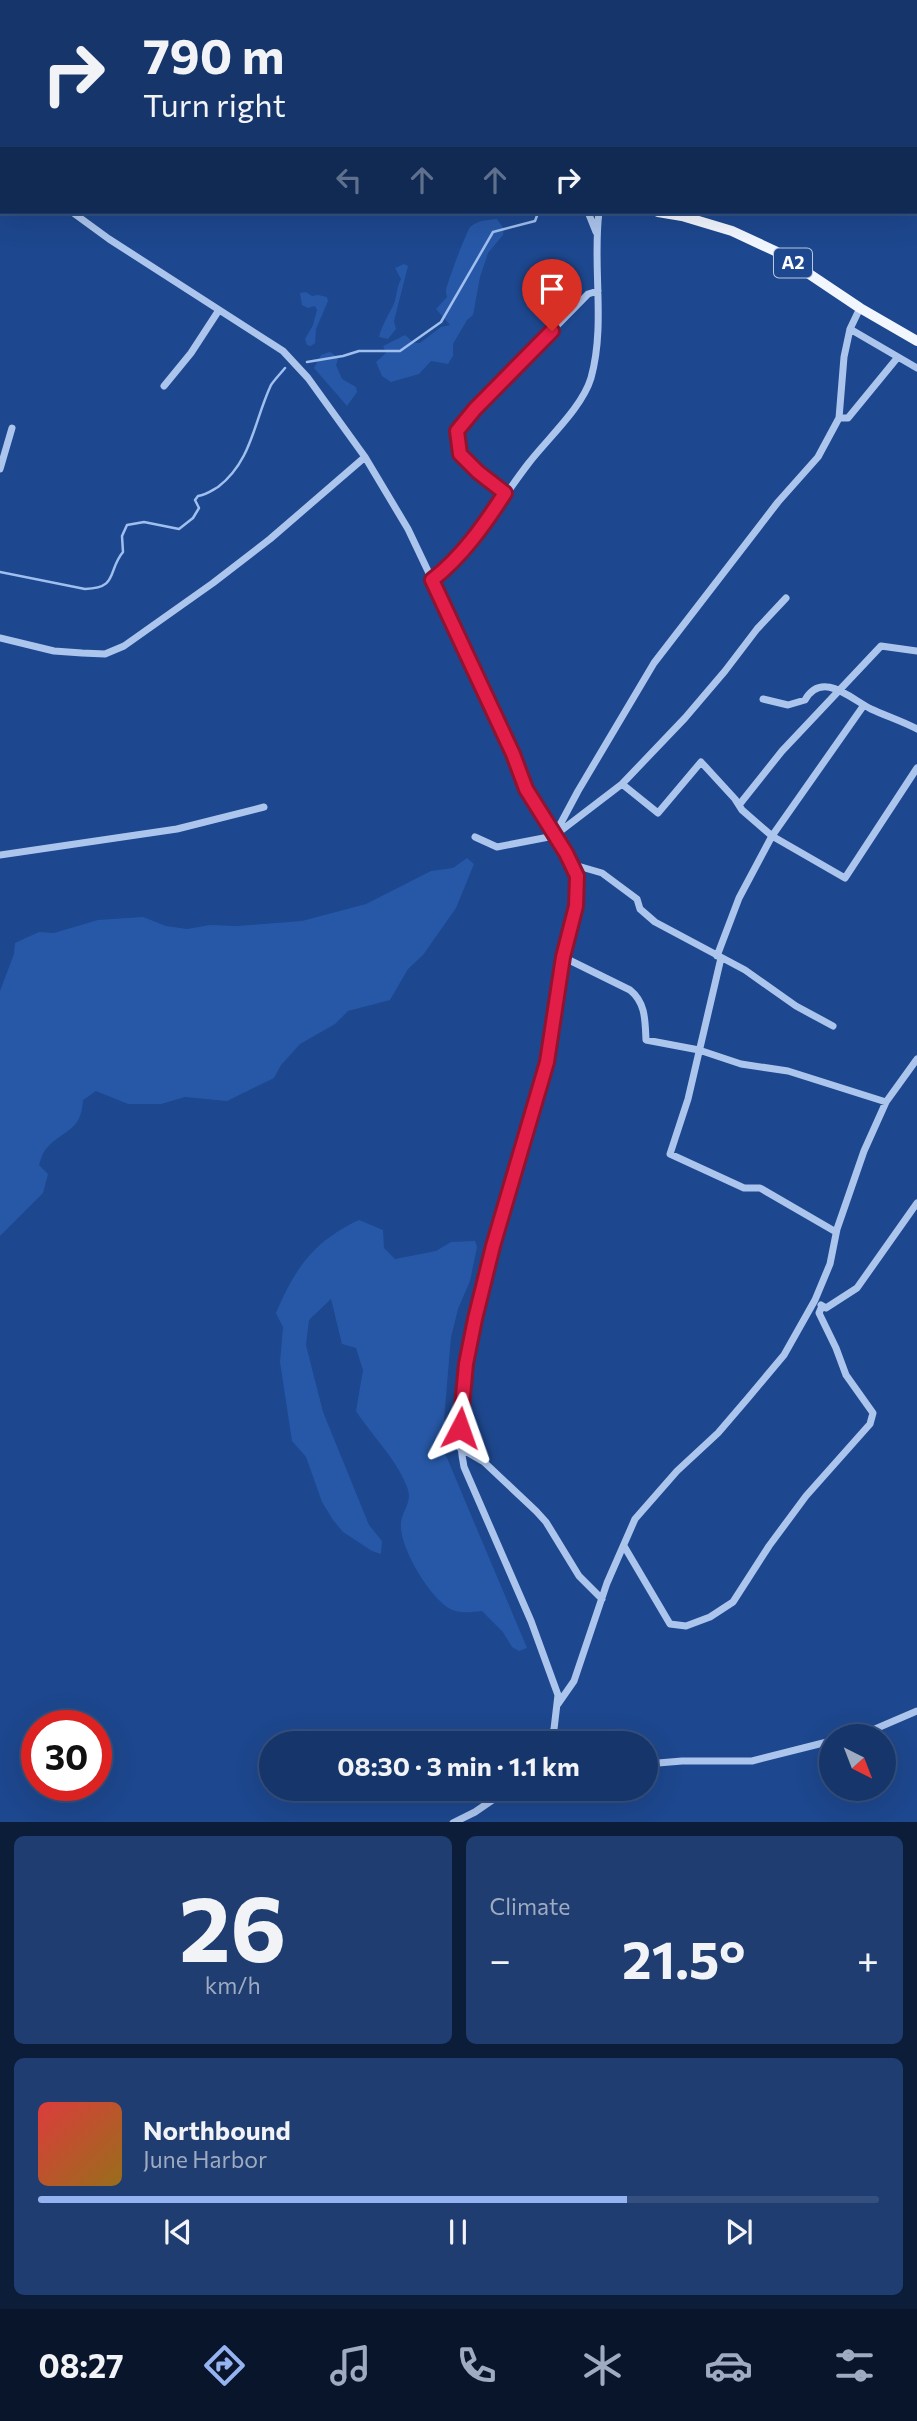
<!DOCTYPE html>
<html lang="en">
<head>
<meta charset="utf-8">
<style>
	:root { --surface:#16356a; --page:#1f3d70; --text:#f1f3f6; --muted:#9eabc1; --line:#35507e; --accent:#95b2f1 }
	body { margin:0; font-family:Commissioner,sans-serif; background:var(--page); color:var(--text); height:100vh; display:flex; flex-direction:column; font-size:26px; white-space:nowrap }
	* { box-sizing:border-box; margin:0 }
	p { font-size:23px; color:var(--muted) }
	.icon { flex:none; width:38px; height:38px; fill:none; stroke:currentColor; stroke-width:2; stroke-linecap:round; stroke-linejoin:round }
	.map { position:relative; height:1822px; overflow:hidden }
	.details { display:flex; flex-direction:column; gap:14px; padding:14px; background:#0c1d3a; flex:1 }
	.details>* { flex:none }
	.top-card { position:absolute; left:0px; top:0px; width:917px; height:214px; box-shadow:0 7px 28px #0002,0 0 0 2px var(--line); background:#16356a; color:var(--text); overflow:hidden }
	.needle { width:46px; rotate:138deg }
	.controls { position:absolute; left:819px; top:1724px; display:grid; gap:14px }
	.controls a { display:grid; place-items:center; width:77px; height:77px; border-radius:50%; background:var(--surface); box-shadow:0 7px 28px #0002,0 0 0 2px var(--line); font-size:35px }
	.speed { position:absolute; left:21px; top:1710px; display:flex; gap:14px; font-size:35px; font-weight:700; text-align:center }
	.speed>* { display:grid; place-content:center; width:91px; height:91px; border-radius:50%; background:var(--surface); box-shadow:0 7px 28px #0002,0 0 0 2px var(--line); line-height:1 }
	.speed .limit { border:10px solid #d22; background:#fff; color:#111 }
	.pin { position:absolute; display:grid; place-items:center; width:60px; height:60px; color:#fff; margin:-72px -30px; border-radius:50% 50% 50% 0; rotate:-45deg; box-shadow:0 0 7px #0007 }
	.pin .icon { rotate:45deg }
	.me { position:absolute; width:77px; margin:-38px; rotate:4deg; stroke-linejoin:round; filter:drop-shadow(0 0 5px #0008) }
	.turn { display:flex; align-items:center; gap:24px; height:147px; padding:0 28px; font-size:32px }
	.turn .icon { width:91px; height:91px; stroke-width:2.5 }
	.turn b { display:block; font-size:49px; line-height:60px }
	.lanes { display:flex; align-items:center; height:66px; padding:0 28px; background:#0003; justify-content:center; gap:35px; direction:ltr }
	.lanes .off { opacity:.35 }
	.big { font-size:52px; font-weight:700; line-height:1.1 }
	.details .tile { flex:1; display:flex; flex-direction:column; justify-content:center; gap:10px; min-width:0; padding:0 24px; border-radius:10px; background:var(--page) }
	.details .dial { align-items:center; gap:0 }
	.dial b { font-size:91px; line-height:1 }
	.song { display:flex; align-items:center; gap:21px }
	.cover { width:84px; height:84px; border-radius:10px; background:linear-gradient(135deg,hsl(0 70% 55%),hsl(40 70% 35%)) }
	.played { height:7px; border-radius:4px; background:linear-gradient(90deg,var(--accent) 70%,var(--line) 70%) }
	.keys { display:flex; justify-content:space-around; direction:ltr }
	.heat { display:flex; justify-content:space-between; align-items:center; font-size:38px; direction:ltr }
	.details .tiles { flex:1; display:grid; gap:14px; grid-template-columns:1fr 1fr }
	.tile:last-child { grid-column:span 2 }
	.trip { position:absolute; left:259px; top:1731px; width:399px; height:70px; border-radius:35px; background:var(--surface); box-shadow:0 7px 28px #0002,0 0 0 2px var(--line); font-weight:700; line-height:70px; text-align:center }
	.dock { display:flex; height:112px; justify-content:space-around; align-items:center; background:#09152a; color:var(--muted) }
	.dock .icon { width:49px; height:49px }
	.dock .selected { color:var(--accent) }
	.dock b { font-size:32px; color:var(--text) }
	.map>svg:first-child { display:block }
	.green { fill:#2758a7 }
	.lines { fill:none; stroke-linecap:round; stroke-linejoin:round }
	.stream { stroke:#9fbfef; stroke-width:2.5 }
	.street { stroke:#acc5ed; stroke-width:7 }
	.secondary { stroke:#d8e4fa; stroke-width:10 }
	.primary { stroke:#f2f6ff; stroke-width:10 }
	.route-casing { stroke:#92132f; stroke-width:18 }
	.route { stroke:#e11d48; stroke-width:12 }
	.labels { text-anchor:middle; stroke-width:7; stroke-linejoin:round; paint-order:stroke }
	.shield { fill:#1d478e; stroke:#bbc8dd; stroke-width:2 }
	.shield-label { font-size:18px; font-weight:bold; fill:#fff }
</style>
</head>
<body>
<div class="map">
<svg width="917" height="1823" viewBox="0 0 917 1823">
	<rect width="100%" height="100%" fill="#1d478e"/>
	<!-- green -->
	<path class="green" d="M497 219 504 229 503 235 488 253 480 277 473 315 467 320 453 344V356L448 364 431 361 419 374 391 382 382 376 376 362 386 353 383 346 405 335 414 343H420L441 327 450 325 436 309 447 297C447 295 446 294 446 292 445 287 467 231 470 227 478 220 487 220 497 219Z
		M404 264 408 266 394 321 396 329 388 339 379 337C381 328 389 313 393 306 397 298 396 288 401 279L395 268Z
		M306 292 312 296 318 295 327 297 328 301 316 329 315 343 311 346 307 345 305 339 313 325 317 310 315 306 308 308 302 305 300 293Z
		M330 352 336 356 338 359 336 365 342 379 356 387 357 392 347 406 314 368 321 355Z
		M467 858 474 864 456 908 423 955 408 969 390 1000 348 1011 335 1024 300 1044 281 1065 274 1078 227 1101 185 1097 161 1104H128L96 1091 83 1100C81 1133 64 1128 46 1149 42 1153 41 1160 39 1165L48 1174 43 1193 0 1236V991L14 954 15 943 39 932 54 933 98 920 143 917 166 926 187 929 210 925 237 926 302 921 366 904 431 871 453 868Z
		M359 1220 383 1230 384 1248 395 1259 436 1251 451 1242 475 1241 477 1247 470 1281 458 1309 451 1337 444 1420 450 1440 442 1446 527 1648 519 1651 512 1647 503 1632 482 1611C471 1612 460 1614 450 1609 430 1598 398 1546 401 1522 403 1509 413 1502 407 1487 396 1458 372 1436 356 1411L363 1370 356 1348 342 1344 331 1299 309 1320 306 1345 323 1412 369 1525 382 1541 381 1554 372 1551 343 1532 333 1520 322 1502 306 1457 292 1441 280 1362 283 1327 276 1313C295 1268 314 1241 359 1220Z"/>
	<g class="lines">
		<!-- stream -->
		<path class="stream" d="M744 2 746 0
			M307 362 343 356 359 351H400L441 322 493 232 535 221 538 213
			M0 572 85 589C119 588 107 571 123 552L122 536 127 525 144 522 179 529 193 518 199 508 195 500 198 496C206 495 211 491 218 487 252 461 254 421 271 385 275 379 281 373 285 368"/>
		<!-- street -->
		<path class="street" d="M0 158 2 159
			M0 211 2 208
			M72 212 109 239 283 351 308 378 365 457 408 529 476 672 526 789 554 836
			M588 212 596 232
			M850 329 917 368
			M164 386 191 353 219 310
			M839 418H848L898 357
			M0 469 12 428
			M505 493 478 472 460 454 457 431 475 409 588 294 598 291
			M432 580C472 550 498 503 528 464 547 439 582 408 591 378 606 324 592 266 599 212
			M0 638 54 651 82 653 105 654 124 646 213 583 270 539 365 457
			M763 699 788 705 805 700C822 670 851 699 871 709 886 716 902 721 917 729
			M622 784 658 813 701 762 735 799 742 810 772 836 845 878 917 768
			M739 805 782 751 881 646 917 651
			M475 837 497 847 554 836 622 784 685 718 725 671 757 629 786 598
			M0 855 177 829 264 807
			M571 864 602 873 637 899 640 909 655 922 745 970 796 1006 833 1026
			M717 956 739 898 772 836 864 705
			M563 957 630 990C646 1003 645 1021 646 1040L699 1050 741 1064 788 1071 886 1102
			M721 958 688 1099 670 1154 744 1188H760L836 1232
			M821 1305 826 1308 857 1288 917 1203
			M460 1448 484 1462 536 1511 546 1522 579 1576 602 1599
			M624 1546 670 1624 686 1626 710 1617 733 1602 769 1546 806 1496 870 1424 873 1413 846 1375 836 1348 819 1313 822 1306
			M558 1704 574 1681 607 1583 635 1519 677 1471 718 1433 748 1398 784 1355 815 1300 830 1264 837 1229 864 1151 886 1102 917 1059
			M850 1736 875 1729 917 1711
			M548 1743 554 1729 558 1695 531 1621 464 1467C453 1412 467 1353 480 1300 499 1220 524 1143 546 1065 556 1032 557 994 562 960 567 933 580 906 577 877 575 863 563 848 554 836L578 791 654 663 778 502 818 457 839 418 844 357 850 329 860 308
			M646 1764 682 1761H752L831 1741
			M453 1823 475 1812 510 1788"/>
		<!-- secondary -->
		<path class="secondary" d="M763 2 765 0"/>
		<!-- primary -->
		<path class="primary" d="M0 77H2
			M658 212 682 216 732 231 775 251 860 308 917 341"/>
	</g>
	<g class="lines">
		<defs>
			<path id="route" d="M460 1428 466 1364 475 1319 493 1246 547 1062 563 957 576 906 577 876 566 853 526 789 513 754 432 580C462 557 485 524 505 493L478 472 460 454 457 431 475 409 552 331"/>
		</defs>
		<!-- route casing -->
		<use href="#route" class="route-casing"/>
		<!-- route -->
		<use href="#route" class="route"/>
	</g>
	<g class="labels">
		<!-- shield labels -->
		<rect class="shield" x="774" y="248.5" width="38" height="29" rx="5"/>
		<g class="shield-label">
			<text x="793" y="269">A2</text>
		</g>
	</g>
</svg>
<div class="controls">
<a><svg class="needle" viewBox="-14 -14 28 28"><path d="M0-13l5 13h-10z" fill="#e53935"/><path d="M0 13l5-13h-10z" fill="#9eabc1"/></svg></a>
</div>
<div class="speed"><div class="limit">30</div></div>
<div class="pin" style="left:552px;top:331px;background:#d93025"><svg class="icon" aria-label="arrive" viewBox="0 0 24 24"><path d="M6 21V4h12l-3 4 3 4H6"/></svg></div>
<svg class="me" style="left:460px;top:1428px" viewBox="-20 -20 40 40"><path d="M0-17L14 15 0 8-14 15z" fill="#e11d48" stroke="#fff" stroke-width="4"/></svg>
<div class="trip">08:30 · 3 min · 1.1 km</div>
<div class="top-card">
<div class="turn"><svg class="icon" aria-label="right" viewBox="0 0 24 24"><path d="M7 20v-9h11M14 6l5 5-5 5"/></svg><div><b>790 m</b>Turn right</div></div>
<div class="lanes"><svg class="icon off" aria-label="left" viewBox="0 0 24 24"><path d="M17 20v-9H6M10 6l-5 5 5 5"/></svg><svg class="icon off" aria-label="ahead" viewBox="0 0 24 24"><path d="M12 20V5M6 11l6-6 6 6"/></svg><svg class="icon off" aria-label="ahead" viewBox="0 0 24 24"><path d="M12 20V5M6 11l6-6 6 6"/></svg><svg class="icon" aria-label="right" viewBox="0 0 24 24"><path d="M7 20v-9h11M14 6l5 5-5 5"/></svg></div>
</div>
</div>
<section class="details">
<div class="tiles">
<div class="tile dial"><b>26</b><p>km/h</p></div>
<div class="tile"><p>Climate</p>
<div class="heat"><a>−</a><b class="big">21.5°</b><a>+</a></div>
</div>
<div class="tile">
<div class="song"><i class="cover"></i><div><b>Northbound</b><p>June Harbor</p></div></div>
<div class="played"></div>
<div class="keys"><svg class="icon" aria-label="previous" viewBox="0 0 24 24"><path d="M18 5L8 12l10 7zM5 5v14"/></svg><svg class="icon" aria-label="pause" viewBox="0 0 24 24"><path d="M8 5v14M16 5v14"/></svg><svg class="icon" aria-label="next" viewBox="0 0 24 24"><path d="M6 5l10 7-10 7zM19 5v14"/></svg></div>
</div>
</div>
</section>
<nav class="dock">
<b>08:27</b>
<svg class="icon selected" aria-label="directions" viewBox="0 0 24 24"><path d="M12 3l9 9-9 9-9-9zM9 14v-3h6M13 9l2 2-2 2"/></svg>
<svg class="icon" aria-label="music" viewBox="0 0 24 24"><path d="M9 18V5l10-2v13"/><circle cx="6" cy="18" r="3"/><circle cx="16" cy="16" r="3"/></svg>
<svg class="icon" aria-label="phone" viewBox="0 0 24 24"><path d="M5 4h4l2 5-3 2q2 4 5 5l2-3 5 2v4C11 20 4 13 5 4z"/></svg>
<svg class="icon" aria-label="climate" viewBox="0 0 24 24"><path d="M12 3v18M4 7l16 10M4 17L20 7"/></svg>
<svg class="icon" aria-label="car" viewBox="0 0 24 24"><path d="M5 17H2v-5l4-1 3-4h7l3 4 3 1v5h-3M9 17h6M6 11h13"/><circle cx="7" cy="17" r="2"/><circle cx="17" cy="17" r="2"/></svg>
<svg class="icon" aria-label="filters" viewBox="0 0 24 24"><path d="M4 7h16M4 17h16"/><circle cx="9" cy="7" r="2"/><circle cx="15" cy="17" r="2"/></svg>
</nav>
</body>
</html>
